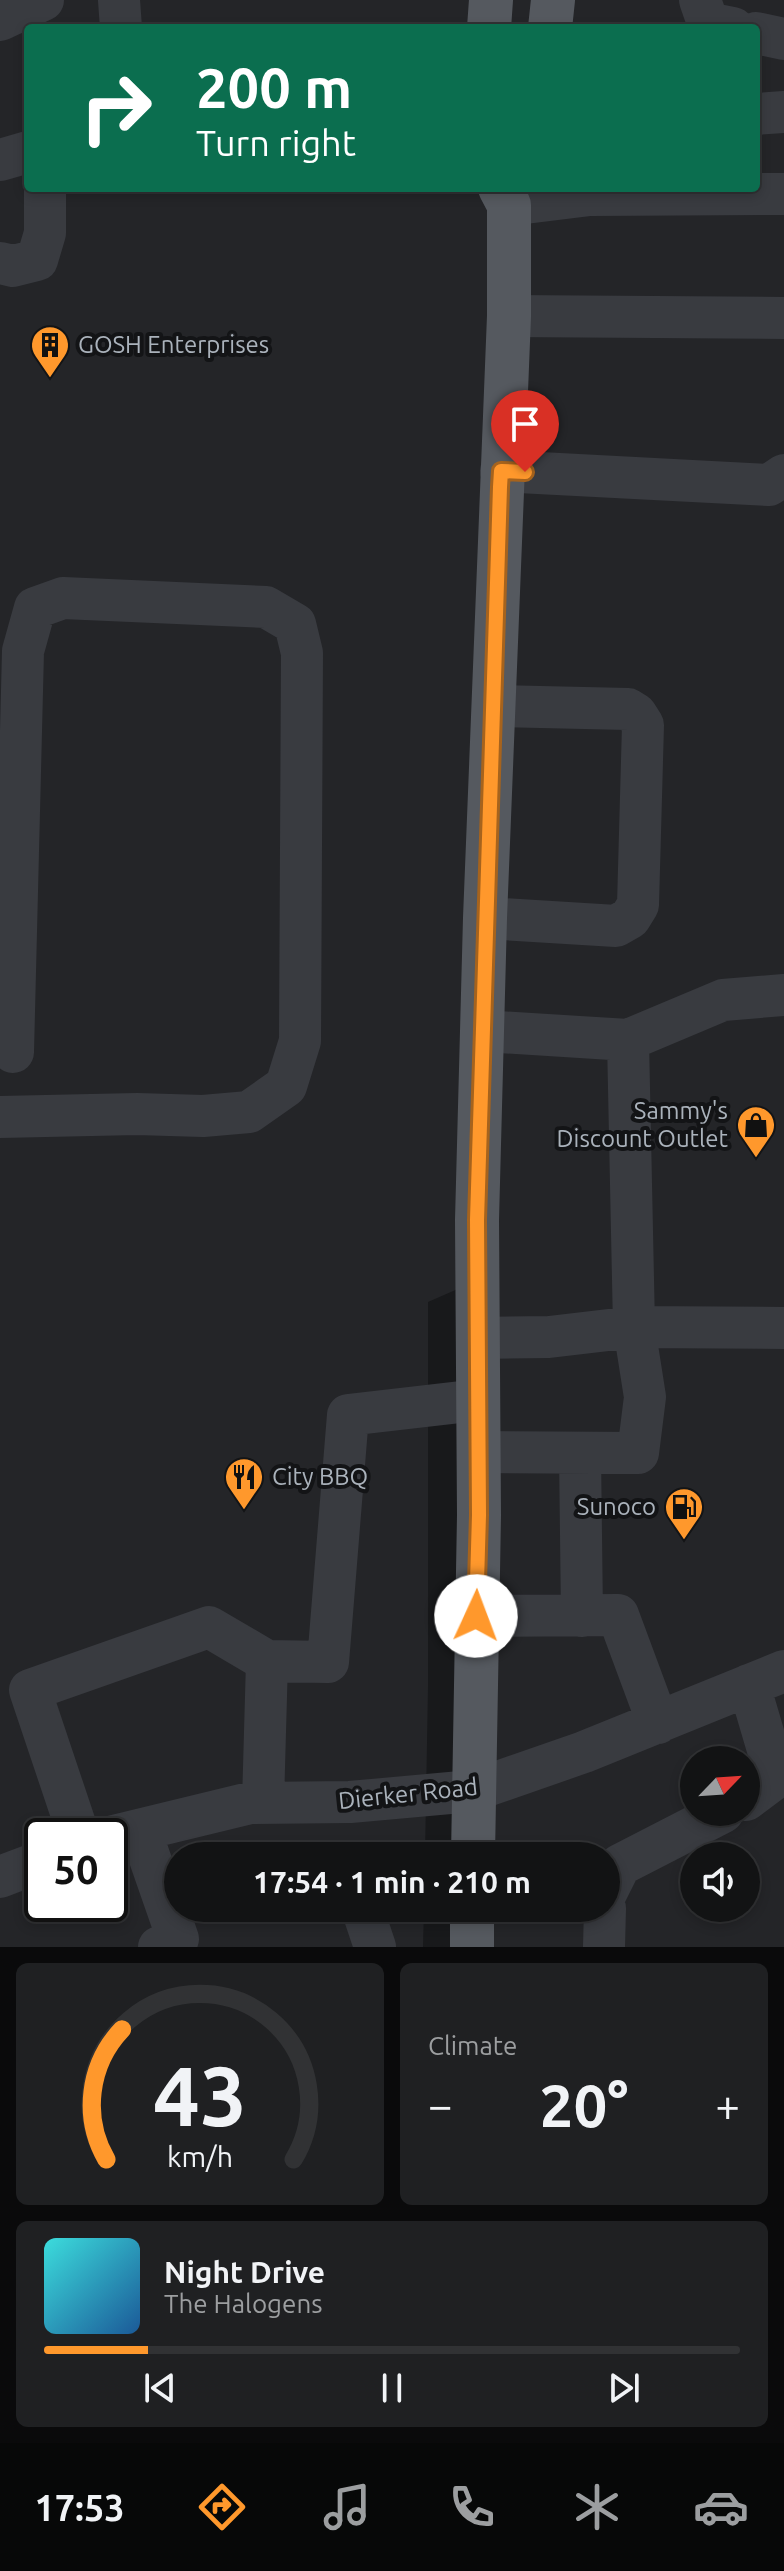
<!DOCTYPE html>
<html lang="en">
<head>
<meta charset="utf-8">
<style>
	:root { --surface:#121314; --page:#1f2022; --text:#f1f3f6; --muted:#9c9ea0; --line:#313234; --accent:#ff982c }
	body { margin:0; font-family:Ubuntu,sans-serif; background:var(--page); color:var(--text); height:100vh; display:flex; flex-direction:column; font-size:30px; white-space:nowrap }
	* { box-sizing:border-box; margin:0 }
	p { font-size:26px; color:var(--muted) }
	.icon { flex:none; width:44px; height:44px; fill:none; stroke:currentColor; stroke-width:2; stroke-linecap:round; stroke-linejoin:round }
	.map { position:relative; height:1947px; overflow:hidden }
	.panel { display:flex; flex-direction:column; gap:16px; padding:16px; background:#0a0a0b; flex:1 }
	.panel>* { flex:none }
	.banner { position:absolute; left:24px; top:24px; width:736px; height:168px; border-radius:8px; box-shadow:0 4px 12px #0003,0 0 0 2px var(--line); background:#0b6e4f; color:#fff; overflow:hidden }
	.needle { width:52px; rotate:65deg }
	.fabs { position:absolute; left:680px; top:1746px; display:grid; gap:16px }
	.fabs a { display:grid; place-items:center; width:80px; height:80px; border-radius:50%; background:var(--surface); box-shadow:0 4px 12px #0003,0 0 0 2px var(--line); font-size:40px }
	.speed { position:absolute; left:24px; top:1818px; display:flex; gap:16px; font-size:40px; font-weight:700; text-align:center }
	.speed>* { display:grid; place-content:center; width:104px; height:104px; border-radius:50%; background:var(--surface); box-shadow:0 4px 12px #0003,0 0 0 2px var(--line); line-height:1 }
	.speed .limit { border:4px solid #111; border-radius:12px; background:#fff; color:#111 }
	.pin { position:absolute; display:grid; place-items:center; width:68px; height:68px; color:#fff; margin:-82px -34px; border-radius:50% 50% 50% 0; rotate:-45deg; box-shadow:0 0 8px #0007 }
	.pin .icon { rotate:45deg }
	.me { position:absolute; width:88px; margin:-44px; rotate:2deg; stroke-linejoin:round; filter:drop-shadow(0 0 6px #0008) }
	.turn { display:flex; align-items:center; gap:28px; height:168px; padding:0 40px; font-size:36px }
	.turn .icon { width:104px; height:104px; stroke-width:2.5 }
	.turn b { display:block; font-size:56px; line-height:68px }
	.big { font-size:60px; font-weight:700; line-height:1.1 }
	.panel .tile { flex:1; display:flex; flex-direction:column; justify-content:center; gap:12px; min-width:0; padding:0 28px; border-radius:12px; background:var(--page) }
	.panel .dial { align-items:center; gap:0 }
	.dial svg { height:208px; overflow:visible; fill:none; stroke:var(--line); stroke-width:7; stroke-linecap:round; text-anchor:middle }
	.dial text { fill:var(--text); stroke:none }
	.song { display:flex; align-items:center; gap:24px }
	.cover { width:96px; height:96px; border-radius:12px; background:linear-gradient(135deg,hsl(180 70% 55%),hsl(210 70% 35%)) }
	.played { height:8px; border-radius:4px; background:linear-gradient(90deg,var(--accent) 15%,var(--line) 15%) }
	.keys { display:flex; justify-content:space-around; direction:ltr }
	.heat { display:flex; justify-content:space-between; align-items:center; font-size:44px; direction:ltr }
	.panel .tiles { flex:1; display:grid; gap:16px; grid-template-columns:1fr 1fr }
	.tile:last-child { grid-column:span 2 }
	.trip { position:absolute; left:164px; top:1842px; width:456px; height:80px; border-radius:40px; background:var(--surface); box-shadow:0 4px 12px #0003,0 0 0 2px var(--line); font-weight:700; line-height:80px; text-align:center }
	.tabs { display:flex; height:128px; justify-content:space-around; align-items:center; background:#070808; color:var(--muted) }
	.tabs .icon { width:56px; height:56px }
	.tabs .on { color:var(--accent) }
	.tabs b { font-size:36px; color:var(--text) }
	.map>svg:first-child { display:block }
	.built { fill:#242528; fill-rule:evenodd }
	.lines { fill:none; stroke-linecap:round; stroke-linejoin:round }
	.minor { stroke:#393b40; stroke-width:42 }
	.major { stroke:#55595f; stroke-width:44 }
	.route-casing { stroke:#a6631d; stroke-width:20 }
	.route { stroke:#ff982c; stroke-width:14 }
	.labels { text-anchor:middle; stroke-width:8; stroke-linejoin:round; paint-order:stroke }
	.poi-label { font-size:24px; fill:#aab2bb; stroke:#131416; text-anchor:start }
	.street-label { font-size:24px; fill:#aab2bb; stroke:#131416 }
</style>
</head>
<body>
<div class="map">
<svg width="784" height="1947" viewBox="0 0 784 1947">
	<rect width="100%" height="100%" fill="#18191b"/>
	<!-- built -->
	<path class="built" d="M0 0H784V1947H472V1908H606V1856H473L476 1281 428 1302V1687L425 1856H178V1908H424L423 1947H0ZM28 28H756V188H28ZM694 1760H746V1812H694ZM42 1836H110V1904H42ZM694 1856H746V1908H694Z"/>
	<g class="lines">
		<!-- minor -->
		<path class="minor" d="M119 0 121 28
			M700 0 708 23 733 28
			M0 20 43 0
			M756 33 784 39
			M756 114 784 112
			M0 160 28 152
			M509 205 590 195 784 194
			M0 263 13 266 37 260 45 233V188
			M509 316 784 318
			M501 471 769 485 784 475
			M485 918 616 926 630 918 638 905 643 725 636 714 628 709 493 706
			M483 1031 628 1040 723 1000 784 995
			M0 1117 137 1114 203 1116 249 1112 286 1086 300 1041 302 653 295 624 266 607 63 598 35 608 23 651 13 1052
			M478 1338 549 1337 634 1327 784 1328
			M479 1452 638 1453 645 1397 634 1327 628 1040
			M580 1453 582 1616
			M476 1616 618 1615 658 1723
			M746 1800 770 1782 774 1770 749 1685
			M263 1803 267 1661 328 1662 348 1415 478 1400
			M140 1830 178 1939 159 1947
			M79 1836 30 1690 209 1627 267 1661
			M110 1837 250 1803 350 1802 472 1791 584 1752 784 1671
			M0 1877 42 1861
			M606 1893 620 1865 723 1812
			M362 1908 375 1947
			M604 1947 605 1908"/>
		<!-- major -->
		<path class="major" d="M489 28 491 0
			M550 28 553 0
			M473 1856 479 1515 477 1220 485 918 509 316V205L500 188
			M472 1947V1908"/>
	</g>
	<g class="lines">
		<defs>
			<path id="route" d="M476 1616 479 1515 477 1220 500 487 501 471 525 472"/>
		</defs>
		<!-- route casing -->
		<use href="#route" class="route-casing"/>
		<!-- route -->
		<use href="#route" class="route"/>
	</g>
	<!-- icons -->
	<defs>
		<symbol id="building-pin" viewBox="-11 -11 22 30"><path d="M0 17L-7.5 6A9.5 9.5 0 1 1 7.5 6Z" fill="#ff982c" stroke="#131416"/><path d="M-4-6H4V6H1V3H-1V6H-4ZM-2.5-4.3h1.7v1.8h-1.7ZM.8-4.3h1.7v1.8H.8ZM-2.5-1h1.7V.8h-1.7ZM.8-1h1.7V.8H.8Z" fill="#111"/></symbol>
		<symbol id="shop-pin" viewBox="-11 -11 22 30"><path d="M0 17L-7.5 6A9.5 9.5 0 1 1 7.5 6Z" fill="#ff982c" stroke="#131416"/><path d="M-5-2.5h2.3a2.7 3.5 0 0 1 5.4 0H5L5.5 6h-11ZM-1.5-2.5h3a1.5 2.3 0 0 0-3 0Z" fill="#111"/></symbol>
		<symbol id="restaurant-pin" viewBox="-11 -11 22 30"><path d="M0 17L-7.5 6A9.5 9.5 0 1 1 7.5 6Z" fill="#ff982c" stroke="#131416"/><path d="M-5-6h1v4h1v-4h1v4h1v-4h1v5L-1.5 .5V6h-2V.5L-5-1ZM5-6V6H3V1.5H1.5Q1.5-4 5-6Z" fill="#111"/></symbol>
		<symbol id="fuel-pin" viewBox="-11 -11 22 30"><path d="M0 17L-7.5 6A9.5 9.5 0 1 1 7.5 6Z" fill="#ff982c" stroke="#131416"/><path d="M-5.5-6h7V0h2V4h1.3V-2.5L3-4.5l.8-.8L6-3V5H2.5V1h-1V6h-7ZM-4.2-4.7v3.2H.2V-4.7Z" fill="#111"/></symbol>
	</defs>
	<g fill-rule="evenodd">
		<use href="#building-pin" x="28" y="323" width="44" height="60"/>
		<use href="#shop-pin" x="734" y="1103" width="44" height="60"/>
		<use href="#restaurant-pin" x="222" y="1455" width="44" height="60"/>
		<use href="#fuel-pin" x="662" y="1485" width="44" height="60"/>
	</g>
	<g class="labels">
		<!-- poi labels -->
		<g class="poi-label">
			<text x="78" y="353">GOSH Enterprises</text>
			<text x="728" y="1119" text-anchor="end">Sammy's<tspan x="728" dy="28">Discount Outlet</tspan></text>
			<text x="272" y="1485">City BBQ</text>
			<text x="656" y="1515" text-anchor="end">Sunoco</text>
		</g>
		<!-- street labels -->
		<g class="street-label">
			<text transform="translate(408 1794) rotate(-6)" y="8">Dierker Road</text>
		</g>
	</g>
</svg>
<div class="fabs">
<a><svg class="needle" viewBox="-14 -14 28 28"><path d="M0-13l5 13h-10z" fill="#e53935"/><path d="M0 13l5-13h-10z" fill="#9c9ea0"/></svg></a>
<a><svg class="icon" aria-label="sound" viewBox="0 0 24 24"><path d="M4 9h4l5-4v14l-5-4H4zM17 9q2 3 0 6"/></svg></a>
</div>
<div class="speed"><div class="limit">50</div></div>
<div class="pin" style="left:525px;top:472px;background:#d93025"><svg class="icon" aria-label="arrive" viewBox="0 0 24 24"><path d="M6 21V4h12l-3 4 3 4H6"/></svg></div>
<svg class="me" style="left:476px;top:1616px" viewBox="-20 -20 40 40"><circle r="19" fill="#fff"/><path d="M0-13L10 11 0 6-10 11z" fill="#ff982c"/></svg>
<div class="trip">17:54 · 1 min · 210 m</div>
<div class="banner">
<div class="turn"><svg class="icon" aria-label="right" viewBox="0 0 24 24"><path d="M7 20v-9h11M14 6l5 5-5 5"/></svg><div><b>200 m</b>Turn right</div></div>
</div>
</div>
<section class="panel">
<div class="tiles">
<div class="tile dial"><svg viewBox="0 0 100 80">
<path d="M14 69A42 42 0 1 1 86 69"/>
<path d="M14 69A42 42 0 0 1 20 19" stroke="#ff982c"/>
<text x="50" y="56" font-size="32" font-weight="700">43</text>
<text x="50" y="72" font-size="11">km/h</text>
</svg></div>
<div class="tile"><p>Climate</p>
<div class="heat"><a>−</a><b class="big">20°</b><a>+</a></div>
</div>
<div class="tile">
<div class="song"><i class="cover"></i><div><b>Night Drive</b><p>The Halogens</p></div></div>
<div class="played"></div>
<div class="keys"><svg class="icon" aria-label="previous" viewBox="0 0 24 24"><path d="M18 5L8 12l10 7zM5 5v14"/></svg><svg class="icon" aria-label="pause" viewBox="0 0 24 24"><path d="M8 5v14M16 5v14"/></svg><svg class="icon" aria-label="next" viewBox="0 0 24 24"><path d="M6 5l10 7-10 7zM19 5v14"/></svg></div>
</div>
</div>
</section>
<nav class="tabs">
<b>17:53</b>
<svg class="icon on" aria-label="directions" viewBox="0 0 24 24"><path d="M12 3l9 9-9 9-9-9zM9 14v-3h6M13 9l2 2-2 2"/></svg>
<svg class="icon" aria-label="music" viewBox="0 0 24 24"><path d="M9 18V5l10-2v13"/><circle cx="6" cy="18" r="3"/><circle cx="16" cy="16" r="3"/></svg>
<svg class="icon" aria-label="phone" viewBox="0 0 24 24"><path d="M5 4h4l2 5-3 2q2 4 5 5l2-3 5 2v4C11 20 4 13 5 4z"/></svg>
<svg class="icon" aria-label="climate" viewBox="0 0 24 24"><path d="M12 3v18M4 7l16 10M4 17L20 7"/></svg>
<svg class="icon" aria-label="car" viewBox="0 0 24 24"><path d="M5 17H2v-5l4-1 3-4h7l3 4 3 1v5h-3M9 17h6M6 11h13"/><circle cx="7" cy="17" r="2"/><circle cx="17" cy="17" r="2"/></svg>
</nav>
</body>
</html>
